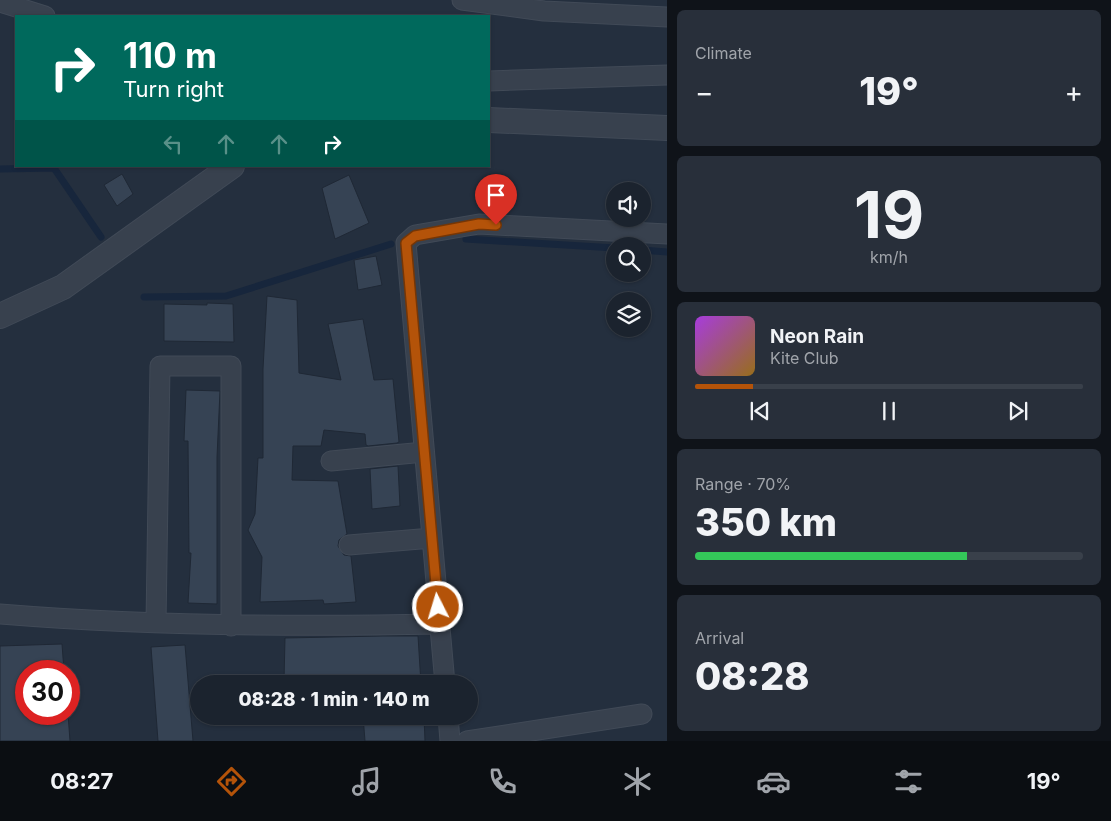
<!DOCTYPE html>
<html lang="en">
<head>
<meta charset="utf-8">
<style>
	:root { --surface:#1b232e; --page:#282f3a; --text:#f1f3f6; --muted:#a0a4aa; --line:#39404a; --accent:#b45309 }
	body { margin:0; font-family:Inter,sans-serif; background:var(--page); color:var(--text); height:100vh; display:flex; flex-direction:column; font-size:19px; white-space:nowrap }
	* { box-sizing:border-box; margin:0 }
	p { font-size:16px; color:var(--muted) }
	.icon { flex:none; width:28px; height:28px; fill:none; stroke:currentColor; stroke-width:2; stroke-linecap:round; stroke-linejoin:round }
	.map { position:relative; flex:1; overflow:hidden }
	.panel { display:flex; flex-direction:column; gap:10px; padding:10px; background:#0f1319; width:444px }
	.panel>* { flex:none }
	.banner { position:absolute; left:15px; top:15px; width:475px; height:152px; border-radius:0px; box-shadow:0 1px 4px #0004,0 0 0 1px var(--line); background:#00695c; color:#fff; overflow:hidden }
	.buttons { position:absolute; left:606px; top:182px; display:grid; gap:10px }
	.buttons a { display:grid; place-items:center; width:45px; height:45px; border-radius:50%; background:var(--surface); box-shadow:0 1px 4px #0004,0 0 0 1px var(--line); font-size:25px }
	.speed { position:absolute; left:15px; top:660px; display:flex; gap:10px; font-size:25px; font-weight:700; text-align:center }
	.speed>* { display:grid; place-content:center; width:65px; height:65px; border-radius:50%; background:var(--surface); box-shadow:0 1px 4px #0004,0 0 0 1px var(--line); line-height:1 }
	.speed .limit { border:8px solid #d22; background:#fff; color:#111 }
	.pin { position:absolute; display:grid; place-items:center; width:42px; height:42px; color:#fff; margin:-51px -21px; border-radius:50% 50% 50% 0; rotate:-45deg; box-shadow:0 0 5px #0007 }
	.pin .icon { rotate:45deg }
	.me { position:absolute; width:55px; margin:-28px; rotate:355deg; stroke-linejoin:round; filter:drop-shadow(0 0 4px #0008) }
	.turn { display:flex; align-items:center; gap:18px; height:105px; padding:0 25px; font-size:22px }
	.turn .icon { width:65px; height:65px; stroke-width:2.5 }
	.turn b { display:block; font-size:35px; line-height:42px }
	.lanes { display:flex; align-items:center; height:48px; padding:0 25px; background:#0003; justify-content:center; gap:25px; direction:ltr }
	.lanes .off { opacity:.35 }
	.big { font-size:38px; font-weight:800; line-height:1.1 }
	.panel .widget { flex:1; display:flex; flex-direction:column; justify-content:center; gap:8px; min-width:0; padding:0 18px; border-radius:8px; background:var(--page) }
	.panel .dial { align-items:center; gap:0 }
	.dial b { font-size:65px; line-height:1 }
	.song { display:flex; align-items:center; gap:15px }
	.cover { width:60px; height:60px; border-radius:8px; background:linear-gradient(135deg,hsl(280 70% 55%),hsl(40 70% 35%)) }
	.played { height:5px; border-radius:2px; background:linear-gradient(90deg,var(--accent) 15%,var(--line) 15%) }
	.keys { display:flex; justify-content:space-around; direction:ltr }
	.heat { display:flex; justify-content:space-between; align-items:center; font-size:28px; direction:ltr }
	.charge { height:8px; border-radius:4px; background:linear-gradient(90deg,#34c759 70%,var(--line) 0) }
	.trip { position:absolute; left:190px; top:675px; width:288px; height:50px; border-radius:25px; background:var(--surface); box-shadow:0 1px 4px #0004,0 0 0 1px var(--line); font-weight:800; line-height:50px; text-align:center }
	.tabs { display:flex; height:80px; justify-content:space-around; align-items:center; background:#0b0e12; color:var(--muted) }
	.tabs .icon { width:35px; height:35px }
	.tabs .on { color:var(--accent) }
	.tabs b { font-size:22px; color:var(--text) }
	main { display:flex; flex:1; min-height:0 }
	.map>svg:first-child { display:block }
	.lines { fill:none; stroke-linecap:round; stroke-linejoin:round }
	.stream { stroke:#17263c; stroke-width:7 }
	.building { fill:#364354; stroke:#1f2835 }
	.minor-casing { stroke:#414a57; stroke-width:21 }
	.tertiary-casing { stroke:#414a57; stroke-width:26 }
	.minor { stroke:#38414e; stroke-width:19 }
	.tertiary { stroke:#38414e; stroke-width:24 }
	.route-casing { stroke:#753606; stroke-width:12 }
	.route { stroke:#b45309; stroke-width:9 }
</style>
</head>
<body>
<main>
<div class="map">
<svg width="668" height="741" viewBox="0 0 668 741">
	<rect width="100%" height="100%" fill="#242f3e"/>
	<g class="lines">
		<!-- stream -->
		<path class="stream" d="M0 169 54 168 101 237
			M466 239 615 248
			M642 250 668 252
			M144 297 226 296 391 244"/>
	</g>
	<!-- building -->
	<path class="building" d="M122 174 133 194 117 206 104 185Z
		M349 175 369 223 335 239 322 188Z
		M376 256 382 285 358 290 354 260Z
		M267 296 297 300 299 373 341 380 328 324 363 319 374 380 393 379 399 442 397 443 368 446 366 445 365 434 324 430 321 446H293L292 480 338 481 347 534 339 540 338 546 344 555 351 556 356 602 324 604 323 600 260 602 262 557 248 530 255 514 258 458H263V369Z
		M207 303 233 304 234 342 164 341V304L207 305Z
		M186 390 220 391 217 457V604L188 603 191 553H189L188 441H184Z
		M398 466 400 506 372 509 370 469Z
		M382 636H418L421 684 284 681 285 638Z
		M62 644 64 671H26V714H68L70 741H0V646Z
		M185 645 193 741H158L151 647Z
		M363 716H424L425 741H365Z"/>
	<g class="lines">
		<defs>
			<path id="minor" d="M462 0 544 11 668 17
				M0 2 45 16
				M489 81 668 75
				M331 461 424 452
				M349 545 432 538
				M0 614C147 626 292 627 439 624
				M156 623 160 366H231V626
				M445 684 406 243 415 235 479 224 668 234
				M448 716 450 741
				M467 741 642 714"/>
			<path id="tertiary" d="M489 120 668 128
				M0 316 63 287 232 166"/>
		</defs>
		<!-- minor casing -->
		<use href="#minor" class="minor-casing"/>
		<!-- tertiary casing -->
		<use href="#tertiary" class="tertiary-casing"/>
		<!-- minor -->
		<use href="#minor" class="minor"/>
		<!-- tertiary -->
		<use href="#tertiary" class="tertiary"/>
	</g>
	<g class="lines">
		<defs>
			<path id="route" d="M438 607 406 243 415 236 479 224 496 225"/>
		</defs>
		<!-- route casing -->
		<use href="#route" class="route-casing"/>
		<!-- route -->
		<use href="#route" class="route"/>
	</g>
</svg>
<div class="buttons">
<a><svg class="icon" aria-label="sound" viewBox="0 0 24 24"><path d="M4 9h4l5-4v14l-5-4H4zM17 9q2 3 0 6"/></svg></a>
<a><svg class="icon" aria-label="search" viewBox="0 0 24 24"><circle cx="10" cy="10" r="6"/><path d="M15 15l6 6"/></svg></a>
<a><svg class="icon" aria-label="layers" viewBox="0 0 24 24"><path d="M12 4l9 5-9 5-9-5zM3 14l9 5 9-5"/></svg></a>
</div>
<div class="speed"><div class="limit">30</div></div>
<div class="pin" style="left:496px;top:225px;background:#d93025"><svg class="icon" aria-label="arrive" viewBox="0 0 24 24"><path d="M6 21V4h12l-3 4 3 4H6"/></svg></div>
<svg class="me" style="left:438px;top:607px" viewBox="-20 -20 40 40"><circle r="17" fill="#b45309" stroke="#fff" stroke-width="3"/><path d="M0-11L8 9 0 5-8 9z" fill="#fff"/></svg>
<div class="trip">08:28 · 1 min · 140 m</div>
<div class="banner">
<div class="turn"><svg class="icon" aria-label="right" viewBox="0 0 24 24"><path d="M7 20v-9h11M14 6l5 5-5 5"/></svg><div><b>110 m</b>Turn right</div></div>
<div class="lanes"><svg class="icon off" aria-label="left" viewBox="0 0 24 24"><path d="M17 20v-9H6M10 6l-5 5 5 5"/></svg><svg class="icon off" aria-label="ahead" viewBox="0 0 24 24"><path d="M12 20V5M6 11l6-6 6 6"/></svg><svg class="icon off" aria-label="ahead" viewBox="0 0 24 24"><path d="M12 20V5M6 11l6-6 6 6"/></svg><svg class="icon" aria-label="right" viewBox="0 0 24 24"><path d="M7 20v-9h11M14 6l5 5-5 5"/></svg></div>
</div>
</div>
<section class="panel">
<div class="widget"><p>Climate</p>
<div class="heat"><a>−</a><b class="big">19°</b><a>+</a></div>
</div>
<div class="widget dial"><b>19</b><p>km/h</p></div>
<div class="widget">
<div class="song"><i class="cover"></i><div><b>Neon Rain</b><p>Kite Club</p></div></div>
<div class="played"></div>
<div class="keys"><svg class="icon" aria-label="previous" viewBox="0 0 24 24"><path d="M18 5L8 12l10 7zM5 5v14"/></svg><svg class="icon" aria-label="pause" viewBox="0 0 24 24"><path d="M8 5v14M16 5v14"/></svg><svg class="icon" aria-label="next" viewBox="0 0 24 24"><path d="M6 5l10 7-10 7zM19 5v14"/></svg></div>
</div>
<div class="widget"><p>Range · 70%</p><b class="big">350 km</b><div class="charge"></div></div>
<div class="widget"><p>Arrival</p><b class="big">08:28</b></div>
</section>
</main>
<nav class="tabs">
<b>08:27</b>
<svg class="icon on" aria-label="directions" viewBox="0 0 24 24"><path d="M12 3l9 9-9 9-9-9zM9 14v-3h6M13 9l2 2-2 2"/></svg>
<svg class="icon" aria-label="music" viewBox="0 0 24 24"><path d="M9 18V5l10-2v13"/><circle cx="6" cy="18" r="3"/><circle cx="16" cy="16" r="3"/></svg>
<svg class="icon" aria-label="phone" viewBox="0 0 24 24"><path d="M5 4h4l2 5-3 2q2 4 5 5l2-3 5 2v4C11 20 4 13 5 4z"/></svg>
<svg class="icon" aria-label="climate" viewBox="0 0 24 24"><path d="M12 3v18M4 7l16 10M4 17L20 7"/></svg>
<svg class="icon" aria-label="car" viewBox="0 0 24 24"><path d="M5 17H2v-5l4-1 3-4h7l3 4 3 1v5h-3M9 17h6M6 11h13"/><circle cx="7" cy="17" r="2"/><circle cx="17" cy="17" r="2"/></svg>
<svg class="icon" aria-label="filters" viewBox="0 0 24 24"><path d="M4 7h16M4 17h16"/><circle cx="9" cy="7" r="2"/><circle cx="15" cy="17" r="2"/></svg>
<b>19°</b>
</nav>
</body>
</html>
